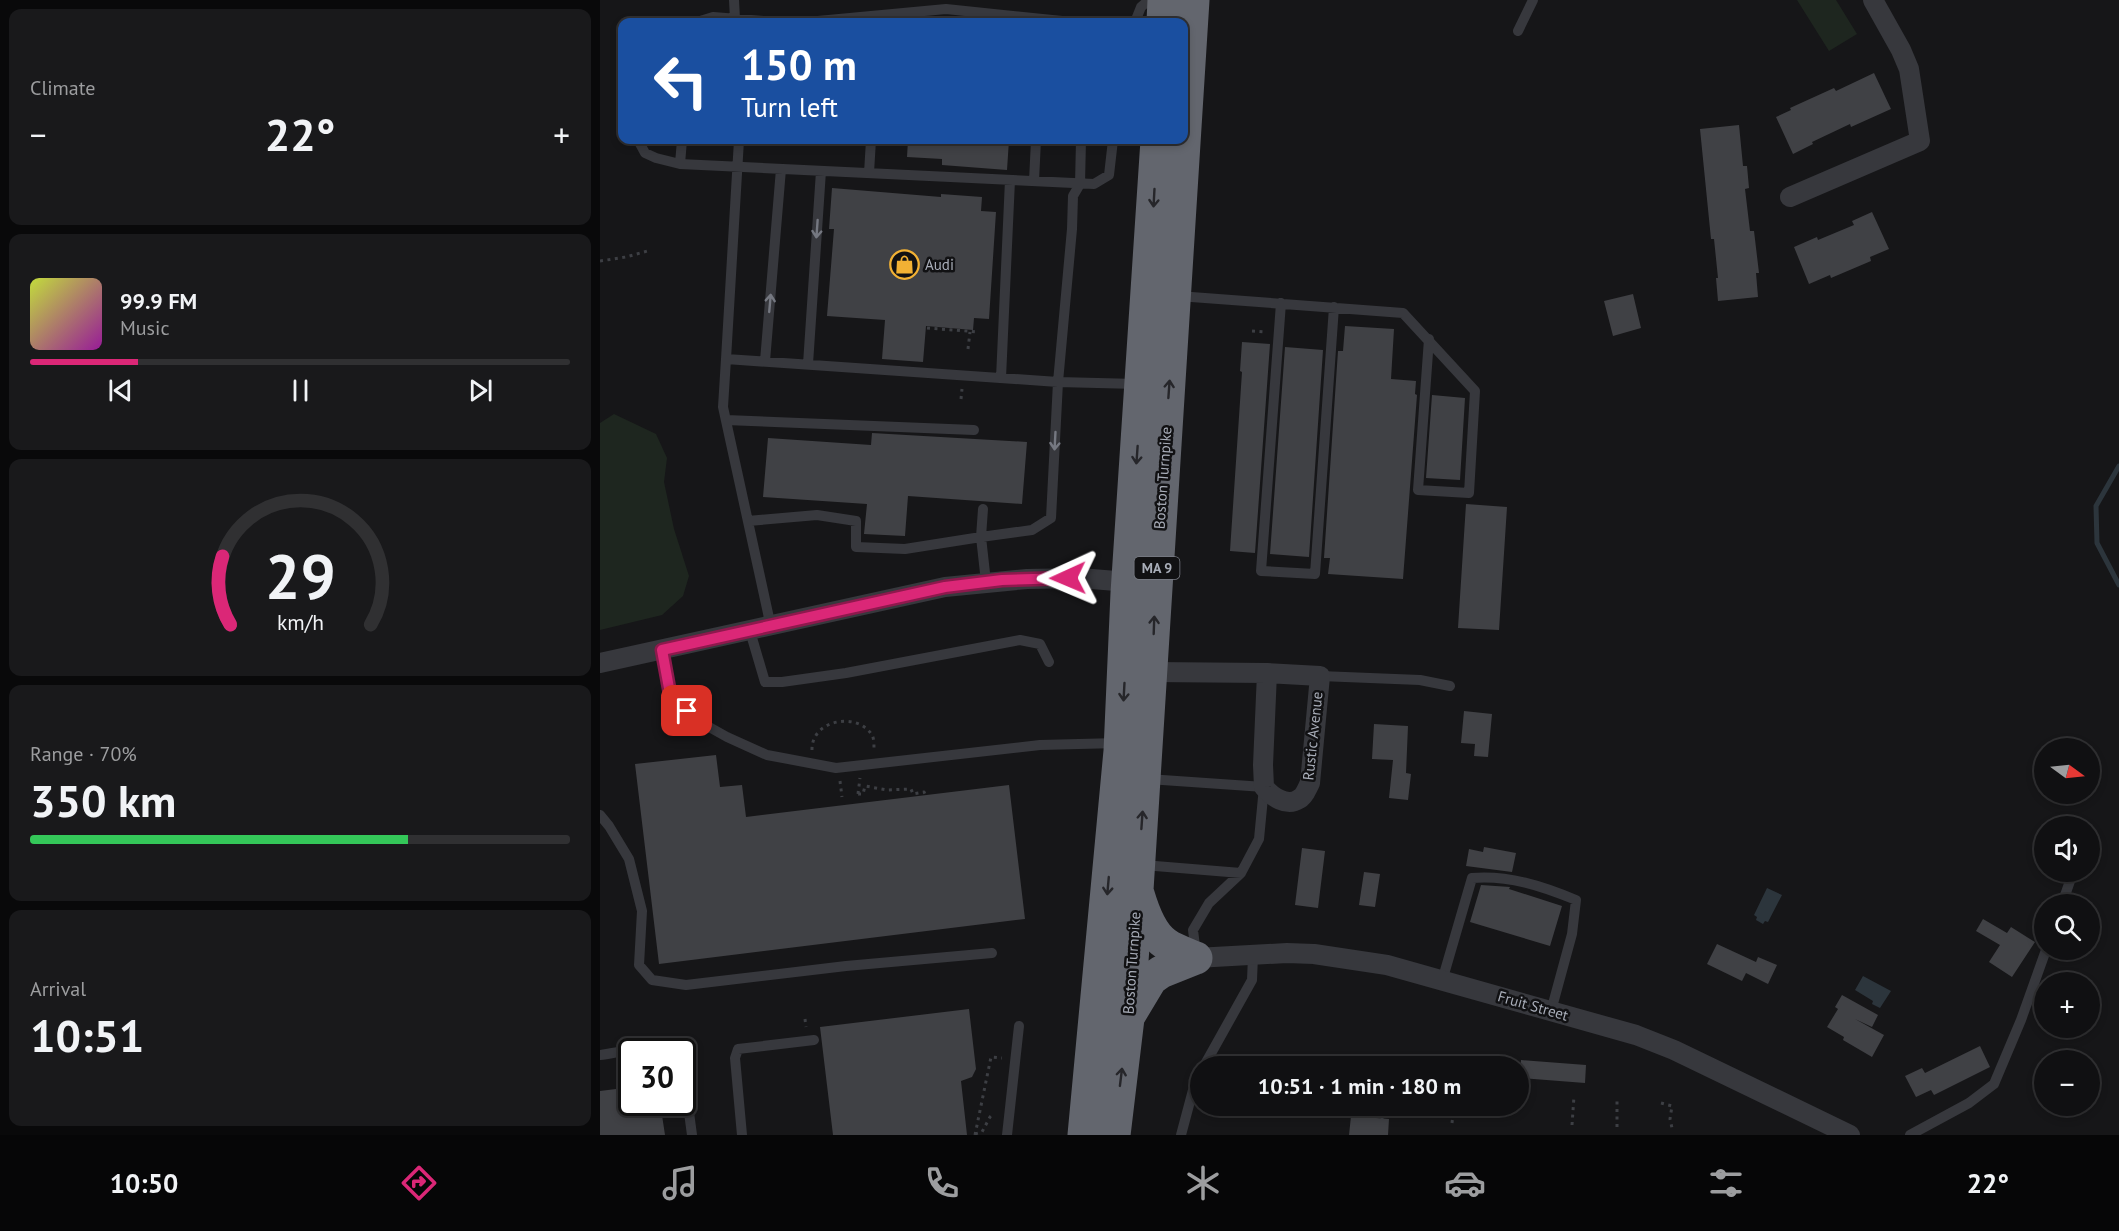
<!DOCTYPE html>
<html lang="en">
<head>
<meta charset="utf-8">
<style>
	:root { --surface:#101012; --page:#19191b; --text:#f1f3f6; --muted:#9c9d9f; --line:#303032; --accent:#db2777 }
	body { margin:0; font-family:"PT Sans",sans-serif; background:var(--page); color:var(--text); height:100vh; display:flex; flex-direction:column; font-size:22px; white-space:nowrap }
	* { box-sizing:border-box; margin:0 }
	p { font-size:20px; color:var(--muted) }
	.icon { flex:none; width:33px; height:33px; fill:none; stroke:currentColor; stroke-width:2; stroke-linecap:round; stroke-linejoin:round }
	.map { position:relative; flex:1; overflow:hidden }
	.details { display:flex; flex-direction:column; gap:9px; padding:9px; background:#09090a; width:600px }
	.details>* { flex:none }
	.guide { position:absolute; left:18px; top:18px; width:570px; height:126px; border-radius:12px; box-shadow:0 3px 9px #0003,0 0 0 2px var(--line); background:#1a4fa0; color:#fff; overflow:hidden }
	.needle { width:39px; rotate:105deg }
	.fabs { position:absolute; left:1434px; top:738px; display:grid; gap:12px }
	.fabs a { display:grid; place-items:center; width:66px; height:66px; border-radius:50%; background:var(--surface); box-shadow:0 3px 9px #0003,0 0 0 2px var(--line); font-size:30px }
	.speed { position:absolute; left:18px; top:1038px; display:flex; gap:12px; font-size:30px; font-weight:700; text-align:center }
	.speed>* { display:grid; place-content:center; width:78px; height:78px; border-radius:50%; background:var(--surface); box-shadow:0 3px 9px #0003,0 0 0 2px var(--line); line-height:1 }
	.speed .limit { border:3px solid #111; border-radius:9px; background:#fff; color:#111 }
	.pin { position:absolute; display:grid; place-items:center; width:51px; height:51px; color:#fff; margin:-26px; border-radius:12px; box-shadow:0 3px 9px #0006 }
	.me { position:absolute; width:66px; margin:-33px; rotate:269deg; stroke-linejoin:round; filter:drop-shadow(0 0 4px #0008) }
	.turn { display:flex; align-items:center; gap:21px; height:126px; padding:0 24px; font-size:27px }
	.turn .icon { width:78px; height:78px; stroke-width:2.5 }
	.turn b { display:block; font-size:42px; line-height:51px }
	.big { font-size:45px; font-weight:800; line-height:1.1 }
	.details .card { flex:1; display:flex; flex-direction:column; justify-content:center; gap:9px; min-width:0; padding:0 21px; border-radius:12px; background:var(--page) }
	.details .dial { align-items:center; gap:0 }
	.dial svg { height:156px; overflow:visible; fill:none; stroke:var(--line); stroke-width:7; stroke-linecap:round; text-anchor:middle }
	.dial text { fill:var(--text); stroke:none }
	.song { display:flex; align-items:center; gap:18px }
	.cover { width:72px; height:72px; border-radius:9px; background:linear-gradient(135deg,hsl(70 70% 55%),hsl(300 70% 35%)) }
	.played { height:6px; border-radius:3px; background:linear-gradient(90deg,var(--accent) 20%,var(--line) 20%) }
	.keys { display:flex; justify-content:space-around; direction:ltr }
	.heat { display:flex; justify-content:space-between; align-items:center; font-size:33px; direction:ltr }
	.charge { height:9px; border-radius:4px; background:linear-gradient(90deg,#34c759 70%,var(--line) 0) }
	.trip { position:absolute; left:590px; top:1056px; width:339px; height:60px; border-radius:30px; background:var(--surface); box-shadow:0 3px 9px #0003,0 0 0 2px var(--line); font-weight:800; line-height:60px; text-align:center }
	.dock { display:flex; height:96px; justify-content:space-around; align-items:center; background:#060607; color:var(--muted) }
	.dock .icon { width:42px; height:42px }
	.dock .active { color:var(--accent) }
	.dock b { font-size:27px; color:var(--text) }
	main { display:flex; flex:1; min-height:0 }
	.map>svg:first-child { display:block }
	.green { fill:#1e261f }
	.water { fill:#2c353c }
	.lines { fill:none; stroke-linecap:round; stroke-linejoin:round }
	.stream { stroke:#2c353c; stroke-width:5 }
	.building { fill:#404145 }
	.path { stroke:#3d3f44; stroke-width:3; stroke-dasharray:3 4.5; stroke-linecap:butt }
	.lane { stroke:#37383d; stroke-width:10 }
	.street { stroke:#37383d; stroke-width:20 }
	.highway { stroke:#63666e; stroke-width:33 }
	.oneway { stroke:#26262a }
	.oneway2 { stroke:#757881 }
	.route-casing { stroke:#8e194d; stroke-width:15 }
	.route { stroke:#db2777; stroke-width:10 }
	.labels { text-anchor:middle; stroke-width:5; stroke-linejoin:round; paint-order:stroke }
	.shield { fill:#111113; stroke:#7b7e86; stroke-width:1.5 }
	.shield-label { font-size:14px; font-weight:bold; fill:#a8adb8 }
	.poi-label { font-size:15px; fill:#a8adb8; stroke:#111113; text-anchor:start }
	.street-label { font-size:15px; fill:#a8adb8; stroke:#111113 }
</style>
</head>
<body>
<main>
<section class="details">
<div class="card"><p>Climate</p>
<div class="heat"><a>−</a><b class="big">22°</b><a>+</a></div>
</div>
<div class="card">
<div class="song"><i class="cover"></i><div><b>99.9 FM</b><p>Music</p></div></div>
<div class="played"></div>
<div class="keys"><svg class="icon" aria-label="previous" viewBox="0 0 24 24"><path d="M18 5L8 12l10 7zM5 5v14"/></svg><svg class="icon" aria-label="pause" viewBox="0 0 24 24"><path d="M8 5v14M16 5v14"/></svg><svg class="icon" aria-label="next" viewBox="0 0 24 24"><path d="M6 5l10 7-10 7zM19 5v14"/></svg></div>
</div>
<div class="card dial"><svg viewBox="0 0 100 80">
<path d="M14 69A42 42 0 1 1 86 69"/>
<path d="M14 69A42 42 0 0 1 10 34" stroke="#db2777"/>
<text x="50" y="56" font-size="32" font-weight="700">29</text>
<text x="50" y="72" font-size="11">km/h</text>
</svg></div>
<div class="card"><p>Range · 70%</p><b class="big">350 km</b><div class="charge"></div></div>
<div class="card"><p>Arrival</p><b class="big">10:51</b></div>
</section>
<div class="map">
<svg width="1519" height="1135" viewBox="0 0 1519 1135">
	<rect width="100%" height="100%" fill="#161618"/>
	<!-- green -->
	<path class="green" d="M1197 0H1236L1257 34 1229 51Z
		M14 414 56 434 67 458 64 482 74 529 89 576 83 596 62 615 0 630V423Z"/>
	<!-- water -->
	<path class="water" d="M1167 888 1182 895 1168 922 1165 921 1163 924 1156 920 1157 917 1154 915Z
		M1263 976 1291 991 1280 1008 1272 1004 1273 1001 1255 990Z"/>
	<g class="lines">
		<!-- stream -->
		<path class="stream" d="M1519 466 1496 506 1497 543 1519 585"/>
	</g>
	<!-- building -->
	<path class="building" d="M1274 73 1291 109 1251 127 1250 124 1212 142 1213 144 1193 154 1176 117 1191 110 1190 108 1234 88 1236 91Z
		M1139 125 1143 166H1147L1149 188 1145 189 1150 231H1154L1159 273H1156L1158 297 1118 301 1116 278H1118L1114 239H1111L1100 129Z
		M308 140H409L407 170 342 165V159L307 157Z
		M232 188 341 197V194L382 197 381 211 396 212 389 319 374 318 373 330 326 326 323 362 282 359 285 320 227 316 234 229H229Z
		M1272 212 1289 249 1270 257 1271 261 1231 278 1230 275 1209 284 1194 247 1217 237 1218 240 1254 225 1252 221Z
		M1033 294 1041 328 1013 336 1004 301Z
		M745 326 794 329 791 379 816 381 815 394 817 395 803 579 728 574 730 558H724L738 351H743Z
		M642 342 670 344 655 553 630 551 642 372 640 371Z
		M685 347 723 350 709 557 670 554Z
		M832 395 865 398 860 480 826 478Z
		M272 433 427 442 422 504 308 496 305 536 264 534 267 504 163 497 168 438 271 445Z
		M866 504 907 507 899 630 858 628Z
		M864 711 892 714 888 757 874 756 875 744 861 743Z
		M774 724 808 726 806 773 811 774 808 800 789 798 793 760 772 759Z
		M116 755 120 787 142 785 146 817 409 785 425 919 59 964 35 764Z
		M884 847 916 853 912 872 866 866 869 849 883 852Z
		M702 848 725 851 718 908 695 905Z
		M764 872 780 874 775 907 759 905Z
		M881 885 910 887 909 889 962 906 950 946 870 922Z
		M1383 919 1407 933 1411 927 1435 942 1412 977 1389 962 1400 945 1376 931Z
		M1117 944 1156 962 1158 957 1177 965 1168 984 1146 973 1142 981 1107 964Z
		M1242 995 1278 1015 1272 1027 1255 1019 1284 1035 1272 1057 1243 1040 1244 1037 1227 1027 1238 1009 1235 1007Z
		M369 1009 376 1069 372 1077 361 1081 367 1135H233L220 1027Z
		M1380 1046 1390 1067 1334 1095 1331 1090 1316 1097 1305 1076 1322 1068 1325 1073Z
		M921 1060 986 1065 985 1083 920 1078Z
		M32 1087V1102H60L65 1135H0V1091Z
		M751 1116 789 1119 788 1135H749Z"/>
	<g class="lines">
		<!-- path -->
		<path class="path" d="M0 261 26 257 51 250
			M327 328 379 332
			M652 331 665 332
			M368 349 370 332
			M361 399 362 389
			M212 750C211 720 257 711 272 735 274 738 274 745 274 749
			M240 781 242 797
			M258 794H263L265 786 287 790 311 789 313 794 324 792 325 794
			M258 794 260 778
			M205 1019 206 1027
			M1061 1103 1072 1106 1070 1119 1072 1128
			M782 1119 783 1106
			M852 1123 854 1106
			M972 1125 974 1096
			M1017 1127V1099
			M375 1134 382 1132 390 1117 394 1113
			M375 1135 391 1057 402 1058"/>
		<!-- lane -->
		<path class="lane" d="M134 0 135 19
			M97 22 113 17 175 22
			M207 22 346 9 472 22
			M535 22 541 7 549 0
			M918 31 933 0
			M38 140 45 153 56 158 80 164
			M82 140 80 164 494 184 509 175 513 140
			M481 140 480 184 473 196 472 229 458 382 537 384
			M269 173 271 140
			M434 181 436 140
			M578 296 803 313 875 391 869 493 818 490 829 339
			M681 303 661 571 715 574 734 307
			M126 359 139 140
			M165 361 181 169
			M208 364 221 171
			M401 378 410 180
			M126 420 374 430
			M148 521 217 515 256 521V547L305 549 381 537 386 582
			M171 627 123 407 126 359 458 382 451 518 432 530 381 537 383 509
			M150 631 165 682H182L246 673 420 640 440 644 449 662
			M62 650 71 699 102 723 127 737 167 755 236 768 440 745 518 743
			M720 676 820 680 850 686
			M0 815 9 826 29 859 42 911 39 965 52 980 86 985 246 966 392 953
			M543 865 641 873 659 839 664 787 548 779
			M1462 904 1470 881
			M596 954 593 930 609 903 641 873
			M842 981 872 878C909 875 942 886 976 900L972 934 951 1011
			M0 1055C18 1053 52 1043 69 1052
			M82 1060 92 1135
			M604 1066 652 980 653 956
			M142 1135 135 1058 138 1049 214 1040
			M407 1135 419 1026
			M581 1135 593 1090 600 1075
			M1310 1135 1369 1103 1394 1084 1421 1020 1446 950"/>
		<!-- street -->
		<path class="street" d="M1190 197 1320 141 1309 69 1301 50 1273 0
			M0 663 345 587 427 579 480 578 528 582
			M552 672 667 673 720 676 710 783C707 788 705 796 699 799 687 807 672 797 664 787L663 765 667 673
			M596 958 687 953 714 954 787 965 1036 1035 1074 1050 1250 1135"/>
		<!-- highway -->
		<path class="highway" d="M563 22 564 0
			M538 894C543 911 551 934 566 944 574 950 587 954 596 958
			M530 1014 551 979 561 972 596 958
			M484 1135 520 751 527 593 557 140
			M514 1135 528 1018 537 890 593 0"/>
	</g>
	<!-- one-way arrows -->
	<defs><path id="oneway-shaft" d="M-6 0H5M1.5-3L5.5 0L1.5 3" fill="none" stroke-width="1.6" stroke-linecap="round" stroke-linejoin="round" transform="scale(1.5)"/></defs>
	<g class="oneway">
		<use href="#oneway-shaft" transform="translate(554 198) rotate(93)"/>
		<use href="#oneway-shaft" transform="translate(569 389) rotate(-86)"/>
		<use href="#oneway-shaft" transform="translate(537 455) rotate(94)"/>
		<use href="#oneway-shaft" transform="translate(554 625) rotate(-88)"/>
		<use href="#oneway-shaft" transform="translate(524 692) rotate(93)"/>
		<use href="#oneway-shaft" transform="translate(542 820) rotate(-86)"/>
		<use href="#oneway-shaft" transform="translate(508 886) rotate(95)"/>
		<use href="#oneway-shaft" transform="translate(521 1077) rotate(-83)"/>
	</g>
	<g class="oneway2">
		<use href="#oneway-shaft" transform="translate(217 229) rotate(94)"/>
		<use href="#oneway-shaft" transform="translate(170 303) rotate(-85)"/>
		<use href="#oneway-shaft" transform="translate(455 441) rotate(93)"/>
	</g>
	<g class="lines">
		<defs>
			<path id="route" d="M87 711 71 699 62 650 345 587 402 580 468 578"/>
		</defs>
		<!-- route casing -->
		<use href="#route" class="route-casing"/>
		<!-- route -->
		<use href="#route" class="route"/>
	</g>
	<!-- icons -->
	<defs>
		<symbol id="shop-ring" viewBox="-11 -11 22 22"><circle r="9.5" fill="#111113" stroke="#f2b134" stroke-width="1.5"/><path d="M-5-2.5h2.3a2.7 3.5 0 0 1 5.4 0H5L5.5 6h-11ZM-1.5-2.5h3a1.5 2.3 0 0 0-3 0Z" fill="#f2b134"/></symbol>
	</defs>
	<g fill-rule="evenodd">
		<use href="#shop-ring" x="288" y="248" width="33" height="33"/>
	</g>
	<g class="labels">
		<!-- shield labels -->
		<rect class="shield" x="534.5" y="557" width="45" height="22" rx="4.5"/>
		<g class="shield-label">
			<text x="557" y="573">MA 9</text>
		</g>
		<!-- poi labels -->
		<g class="poi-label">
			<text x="325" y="270">Audi</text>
		</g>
		<!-- street labels -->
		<g class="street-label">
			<text transform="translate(563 478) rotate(-86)" y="5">Boston Turnpike</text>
			<text transform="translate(713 736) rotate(-84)" y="5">Rustic Avenue</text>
			<text transform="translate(532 963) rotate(-86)" y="5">Boston Turnpike</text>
			<text transform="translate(933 1006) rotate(16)" y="5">Fruit Street</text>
		</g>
	</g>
</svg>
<div class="fabs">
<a><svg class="needle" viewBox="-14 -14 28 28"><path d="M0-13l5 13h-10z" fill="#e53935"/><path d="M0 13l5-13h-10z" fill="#9c9d9f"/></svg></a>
<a><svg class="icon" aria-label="sound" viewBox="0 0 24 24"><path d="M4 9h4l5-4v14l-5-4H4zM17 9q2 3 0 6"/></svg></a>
<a><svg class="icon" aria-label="search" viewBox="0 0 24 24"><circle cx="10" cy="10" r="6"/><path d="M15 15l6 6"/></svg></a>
<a>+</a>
<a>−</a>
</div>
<div class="speed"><div class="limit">30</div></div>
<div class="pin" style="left:87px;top:711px;background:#d93025"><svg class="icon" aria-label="arrive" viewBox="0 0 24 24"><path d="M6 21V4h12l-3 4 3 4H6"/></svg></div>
<svg class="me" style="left:468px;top:578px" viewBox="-20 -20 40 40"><path d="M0-17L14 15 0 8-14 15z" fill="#db2777" stroke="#fff" stroke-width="4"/></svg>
<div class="trip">10:51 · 1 min · 180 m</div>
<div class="guide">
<div class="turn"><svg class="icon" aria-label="left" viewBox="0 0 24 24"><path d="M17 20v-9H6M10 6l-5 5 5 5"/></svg><div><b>150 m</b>Turn left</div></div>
</div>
</div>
</main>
<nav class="dock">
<b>10:50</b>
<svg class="icon active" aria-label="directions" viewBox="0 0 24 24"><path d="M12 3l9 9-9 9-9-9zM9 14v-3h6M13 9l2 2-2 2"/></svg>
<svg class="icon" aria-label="music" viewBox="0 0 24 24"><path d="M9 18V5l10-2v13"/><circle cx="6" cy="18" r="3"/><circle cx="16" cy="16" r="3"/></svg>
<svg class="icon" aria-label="phone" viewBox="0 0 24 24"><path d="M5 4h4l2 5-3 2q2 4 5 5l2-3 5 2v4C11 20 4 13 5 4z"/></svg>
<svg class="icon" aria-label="climate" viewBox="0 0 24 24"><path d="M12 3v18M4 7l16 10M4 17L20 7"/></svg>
<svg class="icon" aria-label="car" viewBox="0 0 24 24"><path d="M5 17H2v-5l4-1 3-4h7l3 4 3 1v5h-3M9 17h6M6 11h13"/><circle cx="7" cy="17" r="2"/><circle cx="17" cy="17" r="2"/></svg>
<svg class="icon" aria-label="filters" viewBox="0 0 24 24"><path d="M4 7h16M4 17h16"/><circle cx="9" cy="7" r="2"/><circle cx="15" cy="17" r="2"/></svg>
<b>22°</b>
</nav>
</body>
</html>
